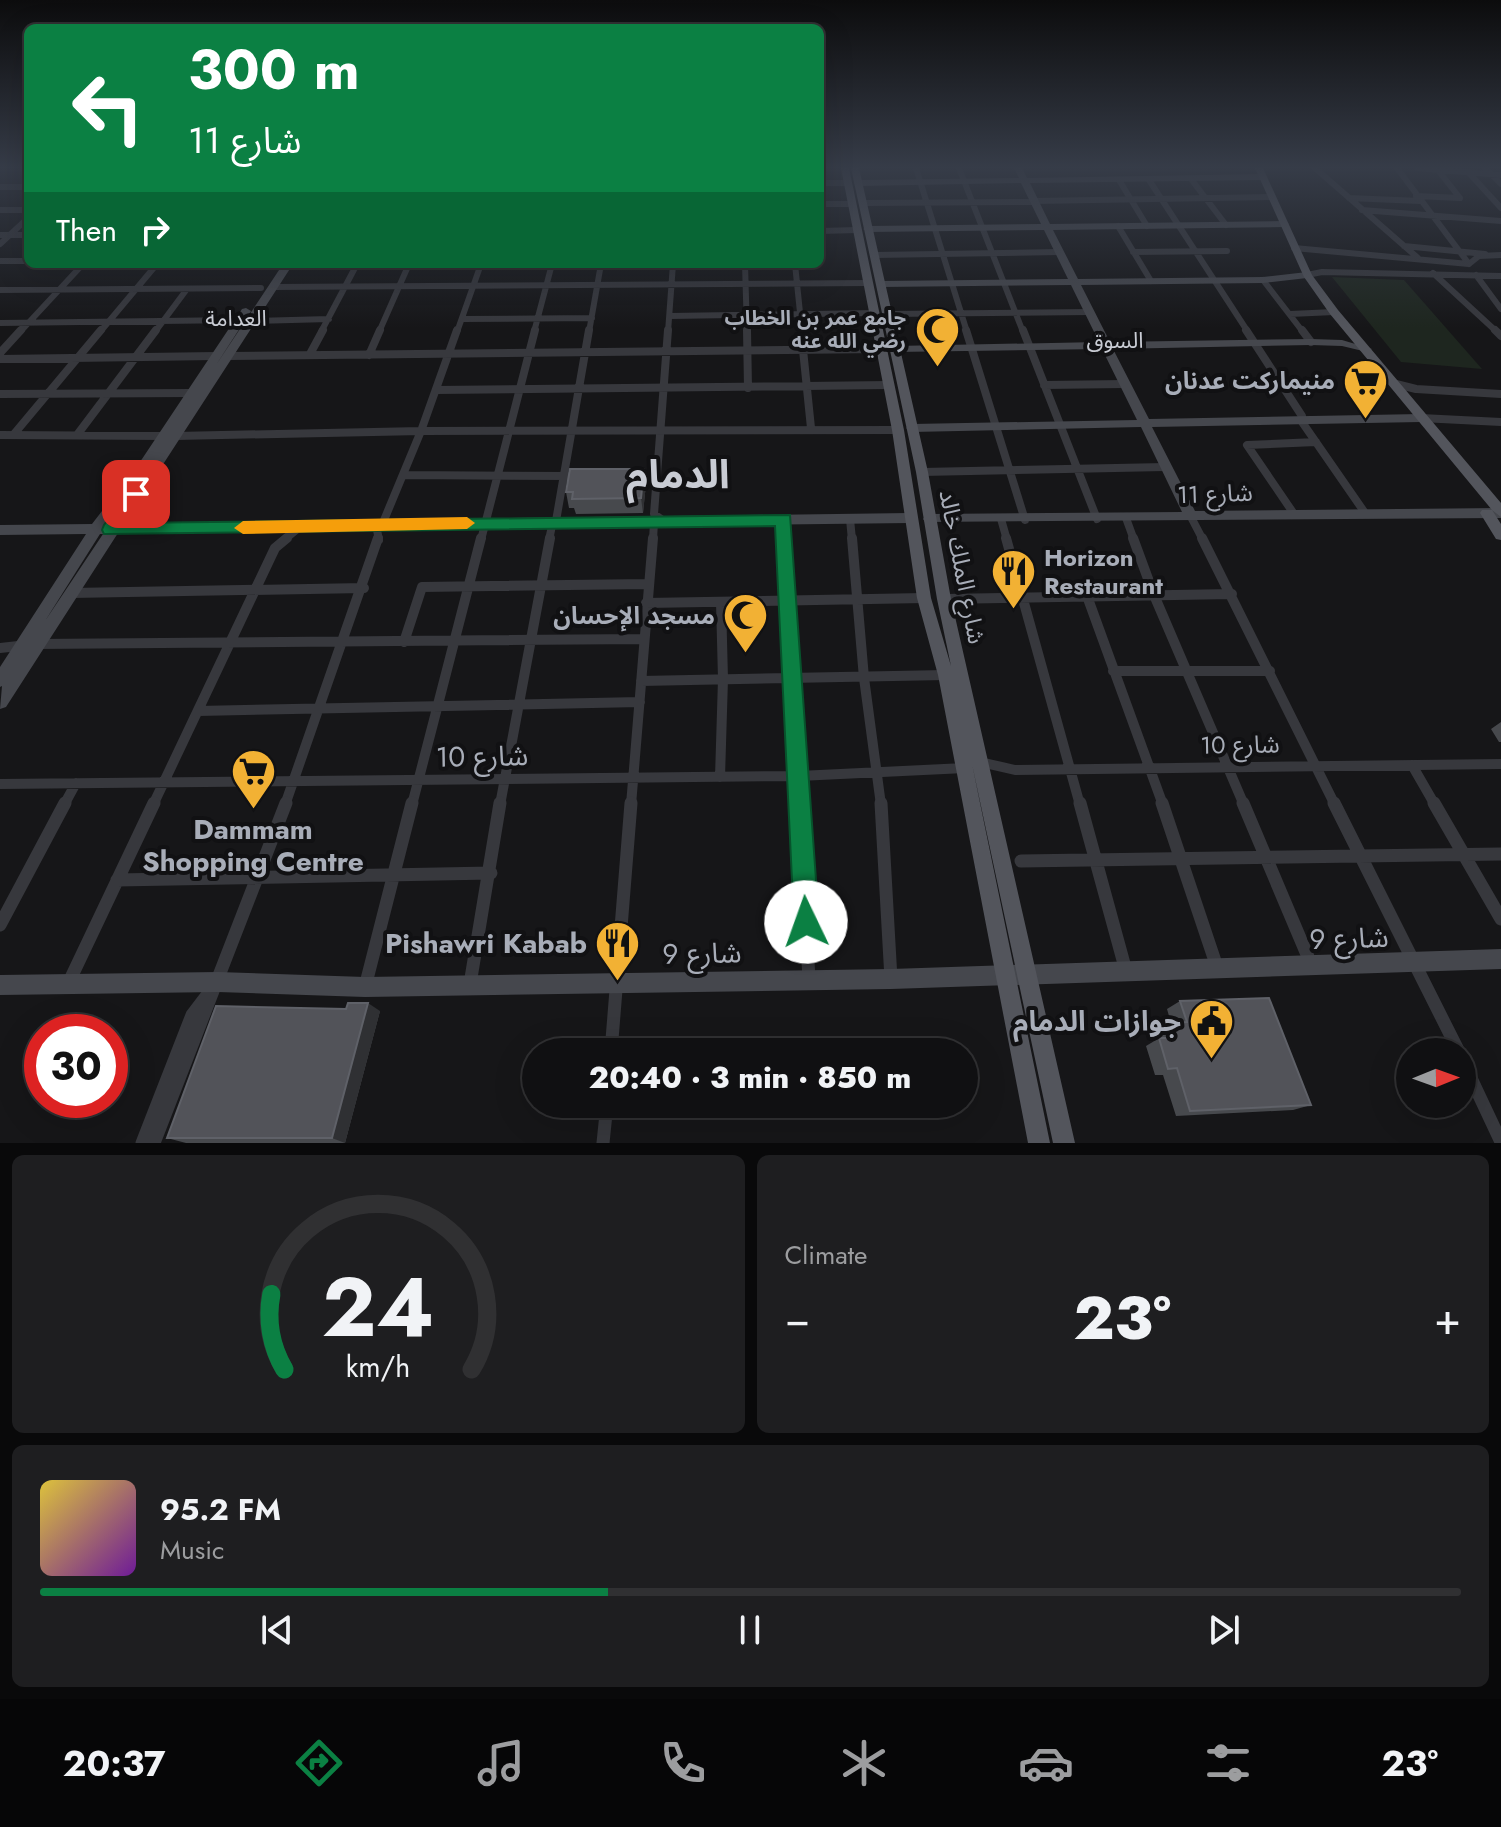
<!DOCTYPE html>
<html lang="en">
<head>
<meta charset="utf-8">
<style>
	:root { --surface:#101012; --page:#1e1e20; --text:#f1f3f6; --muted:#9c9d9f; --line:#303032; --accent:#0b8043 }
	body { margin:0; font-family:Jost,"Noto Sans Arabic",sans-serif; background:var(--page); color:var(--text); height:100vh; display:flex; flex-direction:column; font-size:30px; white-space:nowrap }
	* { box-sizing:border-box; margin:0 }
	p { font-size:26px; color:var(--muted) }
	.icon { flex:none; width:44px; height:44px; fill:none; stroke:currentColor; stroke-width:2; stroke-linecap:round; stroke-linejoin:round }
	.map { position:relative; height:1143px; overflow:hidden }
	.side { display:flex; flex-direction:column; gap:12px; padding:12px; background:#09090a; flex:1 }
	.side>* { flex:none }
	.guide { position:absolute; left:24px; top:24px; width:800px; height:244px; border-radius:12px; box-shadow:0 8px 32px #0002,0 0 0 2px var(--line); background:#0b8043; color:#fff; overflow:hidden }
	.needle { width:52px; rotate:89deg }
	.controls { position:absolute; left:1396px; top:1038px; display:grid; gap:16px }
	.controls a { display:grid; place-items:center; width:80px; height:80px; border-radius:50%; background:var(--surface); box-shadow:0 8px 32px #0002,0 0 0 2px var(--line); font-size:40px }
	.speed { position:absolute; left:24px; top:1014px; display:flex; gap:16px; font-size:40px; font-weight:700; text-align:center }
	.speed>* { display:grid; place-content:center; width:104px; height:104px; border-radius:50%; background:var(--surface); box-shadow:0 8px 32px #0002,0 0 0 2px var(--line); line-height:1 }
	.speed .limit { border:12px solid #d22; background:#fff; color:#111 }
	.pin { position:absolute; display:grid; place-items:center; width:68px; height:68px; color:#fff; margin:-34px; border-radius:16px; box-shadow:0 4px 12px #0006 }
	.me { position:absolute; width:88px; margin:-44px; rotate:357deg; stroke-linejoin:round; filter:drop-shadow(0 0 6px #0008) }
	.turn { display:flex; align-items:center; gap:28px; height:168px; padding:0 32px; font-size:36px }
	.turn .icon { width:104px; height:104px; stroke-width:2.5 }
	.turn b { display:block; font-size:56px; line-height:68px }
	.then { display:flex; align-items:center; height:76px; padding:0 32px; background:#0003; gap:16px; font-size:30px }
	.big { font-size:60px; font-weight:800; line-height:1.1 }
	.side .card { flex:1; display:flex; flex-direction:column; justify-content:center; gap:12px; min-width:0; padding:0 28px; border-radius:12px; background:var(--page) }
	.side .dial { align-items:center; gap:0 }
	.dial svg { height:208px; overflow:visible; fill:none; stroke:var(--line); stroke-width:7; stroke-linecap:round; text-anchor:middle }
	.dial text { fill:var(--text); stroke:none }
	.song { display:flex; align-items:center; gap:24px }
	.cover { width:96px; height:96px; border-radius:12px; background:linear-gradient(135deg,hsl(50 70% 55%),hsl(280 70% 35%)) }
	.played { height:8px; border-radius:4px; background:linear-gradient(90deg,var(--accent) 40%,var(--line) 40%) }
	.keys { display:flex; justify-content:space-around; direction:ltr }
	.heat { display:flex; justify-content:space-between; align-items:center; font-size:44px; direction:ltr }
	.side .tiles { flex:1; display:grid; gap:12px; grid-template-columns:1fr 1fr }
	.card:last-child { grid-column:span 2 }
	.trip { position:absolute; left:522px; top:1038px; width:456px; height:80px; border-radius:40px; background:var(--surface); box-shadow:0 8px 32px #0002,0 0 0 2px var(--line); font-weight:800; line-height:80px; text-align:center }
	.dock { display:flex; height:128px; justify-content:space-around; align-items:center; background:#060607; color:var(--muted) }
	.dock .icon { width:56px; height:56px }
	.dock .current { color:var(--accent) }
	.dock b { font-size:36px; color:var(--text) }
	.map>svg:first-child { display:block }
	.green { fill:#1e261f }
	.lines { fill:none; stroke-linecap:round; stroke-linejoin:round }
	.street-far3 { stroke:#37383d; stroke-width:6 }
	.street-far2 { stroke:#37383d; stroke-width:8 }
	.street-far1 { stroke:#37383d; stroke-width:10 }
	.street { stroke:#37383d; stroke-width:13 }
	.secondary { fill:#45474d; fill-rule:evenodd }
	.primary { fill:#53555c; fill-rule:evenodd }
	.wall { fill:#47494d }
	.shaded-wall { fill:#2f3033 }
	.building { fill:#525359; stroke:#5f6168; stroke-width:2 }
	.route { fill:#0b8043; stroke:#07532c; stroke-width:2 }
	.slow { fill:#f59e0b }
	.labels { text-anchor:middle; stroke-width:8; stroke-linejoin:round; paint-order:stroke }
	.far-poi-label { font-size:20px; font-weight:bold; fill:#a8adb8; stroke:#111113; text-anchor:end }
	.far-neighbourhood-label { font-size:22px; fill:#c9ccd4; stroke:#111113 }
	.poi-label { font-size:24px; font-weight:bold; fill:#a8adb8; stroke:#111113; text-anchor:end }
	.street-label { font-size:24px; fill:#a8adb8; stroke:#111113 }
	.near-street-label { font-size:28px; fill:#a8adb8; stroke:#111113 }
	.near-poi-label { font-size:28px; font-weight:bold; fill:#a8adb8; stroke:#111113; text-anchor:end }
	.town-label { font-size:40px; font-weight:bold; fill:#c9ccd4; stroke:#111113 }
</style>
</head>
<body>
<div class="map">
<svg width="1501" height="1143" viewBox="0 0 1501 1143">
	<rect width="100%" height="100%" fill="#161618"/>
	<!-- green -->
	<path class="green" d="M1332 277 1404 280 1482 369 1401 362Z"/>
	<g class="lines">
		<!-- street-far3 -->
		<path class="street-far3" d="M916 168 967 332
			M959 168 1023 332
			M1315 168 1418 258
			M1397 168 1469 264
			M1417 168 1501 175
			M1485 168 1501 184
			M1469 173 1501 208
			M1191 179 1226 225
			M1119 180 1147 226
			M1149 180 1248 332
			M820 183H848
			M0 187H28
			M1416 196 1460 198 1437 169
			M1349 198 1420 201
			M1034 201 1272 197
			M863 203 1035 202
			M820 204H852
			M0 210H28
			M1362 210 1501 221
			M1118 226 1151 281
			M820 231 857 230
			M0 235H28
			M0 244 28 218
			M1404 246 1485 254
			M1294 248 1469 264 1479 256 1501 255
			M1133 252 1227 251
			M874 255 1059 252
			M0 261H28
			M745 264 747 332
			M795 264 802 332
			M1433 273 1497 332
			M1307 275 1322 272 1501 276
			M1476 275 1501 309
			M1263 280 1303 332
			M273 287 869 283
			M0 290 261 288
			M887 314 1090 312
			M1290 314 1334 312
			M670 316 875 313
			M462 319 592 318
			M251 321 329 319
			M0 323 240 320
			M20 332 83 264
			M100 332 157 264
			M155 332 187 289
			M321 332 357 264
			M379 332 409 264
			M457 332 481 264
			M534 332 552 264
			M589 332 601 264
			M668 332 673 264"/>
		<!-- street-far2 -->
		<path class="street-far2" d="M747 330 748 388
			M801 330 811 428
			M966 330 1025 520
			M1023 330 1097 519
			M1246 330 1302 416V422L1365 513
			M1302 330 1311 342
			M1495 330 1501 336
			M0 353 21 330
			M310 354 323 330
			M369 355 380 330
			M228 356 882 349
			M0 359 216 356
			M1396 384 1416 389 1501 394
			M1044 385 1125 384
			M436 390 889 385
			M0 394 192 393
			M1421 418 1501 422
			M14 434 101 330
			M0 435 164 436
			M77 435 156 330
			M176 436 421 431 898 430
			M922 472 1165 467
			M404 475 568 476
			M1294 514 1247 445 1316 442
			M1191 517 1203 540
			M1126 518 1134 540
			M784 519 785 540
			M850 519 852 540
			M1001 519 1007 540
			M556 521 589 330
			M664 521 654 514 668 330
			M376 525 379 540
			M382 525 421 431 457 330
			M284 540 300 527
			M481 540 535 330
			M549 540 553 521
			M653 540 654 522"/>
		<!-- street-far1 -->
		<path class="street-far1" d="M785 538 800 805
			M852 538 864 678 881 805
			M1006 538 1080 805
			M1133 538 1154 595 1244 805
			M1202 538 1335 805
			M71 593 364 588
			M1087 596 1163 805
			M944 599 1232 594
			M646 603 924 598
			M404 642 422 587 648 584
			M0 648 36 644 644 639
			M1113 671H1270
			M641 681 946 675
			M198 711 640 702
			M980 762 1015 770 1501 764
			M1412 765 1435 805
			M720 777 723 679 721 602
			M0 784 799 776 965 768
			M64 805 76 783
			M153 805 275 548 287 538
			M285 805 378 538
			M412 805 481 538
			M500 805 550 538
			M631 805 653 538"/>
		<!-- street -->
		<path class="street" d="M799 803 809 979
			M881 803 891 979
			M1080 803 1126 971
			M1162 803 1218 970
			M1243 803 1311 964
			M1334 803 1459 1052
			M1434 803 1501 919
			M1021 861 1501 854
			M117 880 491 873
			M0 925 65 803
			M68 984 154 803
			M470 984 500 803
			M365 987 412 803
			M611 1052 631 803
			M1462 1059 1501 1142
			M142 1143 192 1015 208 994
			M154 1143 286 803
			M603 1143 607 1104"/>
		<!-- secondary -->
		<path class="secondary" d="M1014 168H1022L1027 178 1263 174 1267 177 1263 180 1030 183 1050 224 1284 221 1289 224 1284 227 1053 230 1078 279 1263 277 1307 272 1312 275 1307 278 1263 283 1081 285 1110 342 1311 339 1342 340 1372 349 1367 352 1342 346 1311 345 1113 349 1149 419 1421 414 1427 418 1421 422 1152 427 1195 511 1501 508V518L925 522 923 519 925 516 930 514 1182 512 1141 427 912 432 906 428 912 424 1137 420 1102 349 895 352 890 349 895 346 1099 342 1071 285 881 287 876 284 881 281 1068 279 1044 230 868 232 863 229 868 226 1041 224 1021 183 858 186 854 183 858 180 1019 178Z
			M283 264H293L125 523 910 513 917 518 910 523 118 533 6 707 0 709 2 686 0 687V667L86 534 0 535V525L92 524 142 459 242 309 246 308 251 311 216 365ZM138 482 110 524H107ZM100 534H103L45 621Z
			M1501 949V969L891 989 365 997 218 992 0 995V975L218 972 365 977 891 969Z"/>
		<!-- primary -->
		<path class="primary" d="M841 168H849L904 430 931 598 951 666 937 599 916 472 851 168H859L928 472 951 599 1075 1143H1053L972 764 1050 1143H1028L938 675 917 598 892 430Z
			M1255 168H1263L1312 275 1338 310 1501 503V517L1492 510 1501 524V540L1496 539 1480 513 1482 510H1492L1330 314 1304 277Z"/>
	</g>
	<!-- wall -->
	<path class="wall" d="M646 484 643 513 576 514 574 508H569L566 492Z
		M1501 722V742H1499L1491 729Z
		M1180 1001 1311 1105 1293 1110 1176 1116 1163 1075H1155L1146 1046 1156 1040 1153 1030 1166 1023H1171L1167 1009Z
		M380 1011 345 1143H186L167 1138Z"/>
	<!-- shaded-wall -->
	<path class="shaded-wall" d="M644 469 646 484 643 513 641 498Z
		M368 1003 380 1011 345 1143 332 1138Z"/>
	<!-- building -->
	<path class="building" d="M570 469H644L641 498 572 499 573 492H566Z
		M1269 998 1311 1105 1190 1111 1177 1068 1168 1069 1159 1038H1171L1166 1023 1187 1022 1180 1001Z
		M348 1003H368L332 1138H167L216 1006 346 1009Z"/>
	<!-- sky -->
	<linearGradient id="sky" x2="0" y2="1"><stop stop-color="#0c0c0d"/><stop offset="0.51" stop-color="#363c48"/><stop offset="1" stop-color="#363c48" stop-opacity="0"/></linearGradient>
	<rect width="1501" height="328" fill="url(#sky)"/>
	<!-- route -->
	<path class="route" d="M136 488 145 494 125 523 790 515 819 922 815 930 806 934 797 930 794 922 775 526 104 534 102 530 104 525 130 490Z"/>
	<!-- slow -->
	<path class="slow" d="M467 517 475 523 467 529 243 534 234 528 243 521Z"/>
	<!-- icons -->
	<defs>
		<symbol id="mosque-pin" viewBox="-11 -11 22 30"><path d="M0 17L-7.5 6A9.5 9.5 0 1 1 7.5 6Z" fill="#f2b134" stroke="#111113"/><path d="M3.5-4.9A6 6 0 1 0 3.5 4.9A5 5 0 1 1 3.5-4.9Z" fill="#111"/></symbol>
		<symbol id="supermarket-pin" viewBox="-11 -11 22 30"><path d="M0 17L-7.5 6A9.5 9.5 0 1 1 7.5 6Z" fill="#f2b134" stroke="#111113"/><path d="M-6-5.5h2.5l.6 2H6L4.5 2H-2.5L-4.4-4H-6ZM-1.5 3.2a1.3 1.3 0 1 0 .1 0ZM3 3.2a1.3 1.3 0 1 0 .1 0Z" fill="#111"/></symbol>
		<symbol id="restaurant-pin" viewBox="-11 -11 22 30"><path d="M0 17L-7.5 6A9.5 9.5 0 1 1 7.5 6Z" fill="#f2b134" stroke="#111113"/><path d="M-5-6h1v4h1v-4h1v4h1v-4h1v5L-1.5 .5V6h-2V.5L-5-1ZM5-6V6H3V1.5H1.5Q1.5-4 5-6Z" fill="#111"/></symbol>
		<symbol id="civic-pin" viewBox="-11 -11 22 30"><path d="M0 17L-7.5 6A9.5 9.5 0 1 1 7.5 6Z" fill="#f2b134" stroke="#111113"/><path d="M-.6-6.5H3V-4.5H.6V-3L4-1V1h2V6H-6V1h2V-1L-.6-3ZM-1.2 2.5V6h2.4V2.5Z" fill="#111"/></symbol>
	</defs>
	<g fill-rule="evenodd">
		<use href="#mosque-pin" x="912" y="304" width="51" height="69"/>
		<use href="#supermarket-pin" x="1340" y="356" width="51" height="69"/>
		<use href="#restaurant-pin" x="988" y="546" width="51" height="69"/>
		<use href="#mosque-pin" x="720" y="590" width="51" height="69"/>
		<use href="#supermarket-pin" x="228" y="746" width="51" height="69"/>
		<use href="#restaurant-pin" x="592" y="918" width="51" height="69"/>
		<use href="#civic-pin" x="1186" y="996" width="51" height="69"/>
	</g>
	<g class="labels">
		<!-- far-poi labels -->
		<g class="far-poi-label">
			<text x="906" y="325">جامع عمر بن الخطاب<tspan x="906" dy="23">رضي الله عنه</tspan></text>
		</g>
		<!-- far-neighbourhood labels -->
		<g class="far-neighbourhood-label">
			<text x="236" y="326">العدامة</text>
			<text x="1115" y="348">السوق</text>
		</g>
		<!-- poi labels -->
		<g class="poi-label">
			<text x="1335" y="389">منيماركت عدنان</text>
			<text x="1044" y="566" text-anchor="start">Horizon<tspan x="1044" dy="28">Restaurant</tspan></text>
			<text x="715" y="624">مسجد الإحسان</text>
		</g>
		<!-- street labels -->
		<g class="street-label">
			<text transform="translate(1215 494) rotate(-2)" y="8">شارع 11</text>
			<text transform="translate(962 567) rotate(79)" y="8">شارع الملك خالد</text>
			<text transform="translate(1240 745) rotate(-1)" y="8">شارع 10</text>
		</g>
		<!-- near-street labels -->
		<g class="near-street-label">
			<text transform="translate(482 756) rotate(-1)" y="10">شارع 10</text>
			<text transform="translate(1349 938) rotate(-2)" y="10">شارع 9</text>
			<text transform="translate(702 953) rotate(-1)" y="10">شارع 9</text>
		</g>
		<!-- near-poi labels -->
		<g class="near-poi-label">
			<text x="253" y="839" text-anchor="middle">Dammam<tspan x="253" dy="32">Shopping Centre</tspan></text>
			<text x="587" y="953">Pishawri Kabab</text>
			<text x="1181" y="1031">جوازات الدمام</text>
		</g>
		<!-- town labels -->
		<g class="town-label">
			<text x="678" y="488">الدمام</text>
		</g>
	</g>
</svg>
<div class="controls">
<a><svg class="needle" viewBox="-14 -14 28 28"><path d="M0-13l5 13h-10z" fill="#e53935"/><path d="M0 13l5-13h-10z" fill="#9c9d9f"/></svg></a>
</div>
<div class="speed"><div class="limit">30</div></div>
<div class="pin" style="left:136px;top:494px;background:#d93025"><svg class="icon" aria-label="arrive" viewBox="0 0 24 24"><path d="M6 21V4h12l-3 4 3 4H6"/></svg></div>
<svg class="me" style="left:806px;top:922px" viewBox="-20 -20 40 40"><circle r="19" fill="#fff"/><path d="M0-13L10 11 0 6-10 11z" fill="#0b8043"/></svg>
<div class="trip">20:40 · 3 min · 850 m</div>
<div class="guide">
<div class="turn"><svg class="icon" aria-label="left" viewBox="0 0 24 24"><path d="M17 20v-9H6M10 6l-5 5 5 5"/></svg><div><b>300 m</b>شارع 11</div></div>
<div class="then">Then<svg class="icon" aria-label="right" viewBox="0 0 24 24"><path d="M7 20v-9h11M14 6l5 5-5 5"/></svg></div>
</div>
</div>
<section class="side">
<div class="tiles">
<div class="card dial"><svg viewBox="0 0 100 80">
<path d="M14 69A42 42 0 1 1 86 69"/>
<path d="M14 69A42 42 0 0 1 9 40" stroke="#0b8043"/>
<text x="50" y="56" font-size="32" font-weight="700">24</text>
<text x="50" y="72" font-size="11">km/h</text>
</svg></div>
<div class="card"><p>Climate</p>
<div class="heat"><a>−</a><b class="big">23°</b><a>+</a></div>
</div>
<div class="card">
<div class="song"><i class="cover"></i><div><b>95.2 FM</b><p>Music</p></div></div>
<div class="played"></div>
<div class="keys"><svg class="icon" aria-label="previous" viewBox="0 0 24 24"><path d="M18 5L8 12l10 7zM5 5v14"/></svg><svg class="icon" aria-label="pause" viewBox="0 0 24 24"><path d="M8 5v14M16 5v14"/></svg><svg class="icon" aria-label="next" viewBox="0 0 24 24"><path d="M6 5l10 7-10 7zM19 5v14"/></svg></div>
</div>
</div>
</section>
<nav class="dock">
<b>20:37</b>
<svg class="icon current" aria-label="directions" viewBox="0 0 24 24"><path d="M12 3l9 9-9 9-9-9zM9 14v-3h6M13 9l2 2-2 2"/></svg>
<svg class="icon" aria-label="music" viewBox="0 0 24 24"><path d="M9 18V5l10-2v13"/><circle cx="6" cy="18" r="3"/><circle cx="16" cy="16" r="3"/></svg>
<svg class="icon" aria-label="phone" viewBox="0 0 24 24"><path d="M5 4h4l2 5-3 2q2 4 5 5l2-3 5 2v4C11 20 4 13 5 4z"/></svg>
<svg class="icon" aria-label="climate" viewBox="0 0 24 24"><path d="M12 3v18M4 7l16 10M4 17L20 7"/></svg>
<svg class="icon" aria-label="car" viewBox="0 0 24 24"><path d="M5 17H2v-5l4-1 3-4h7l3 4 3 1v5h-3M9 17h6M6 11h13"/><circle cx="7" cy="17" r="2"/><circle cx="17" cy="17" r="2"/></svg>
<svg class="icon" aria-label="filters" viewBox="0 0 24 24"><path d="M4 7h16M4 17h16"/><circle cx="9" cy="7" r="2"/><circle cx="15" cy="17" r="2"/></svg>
<b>23°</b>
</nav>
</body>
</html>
